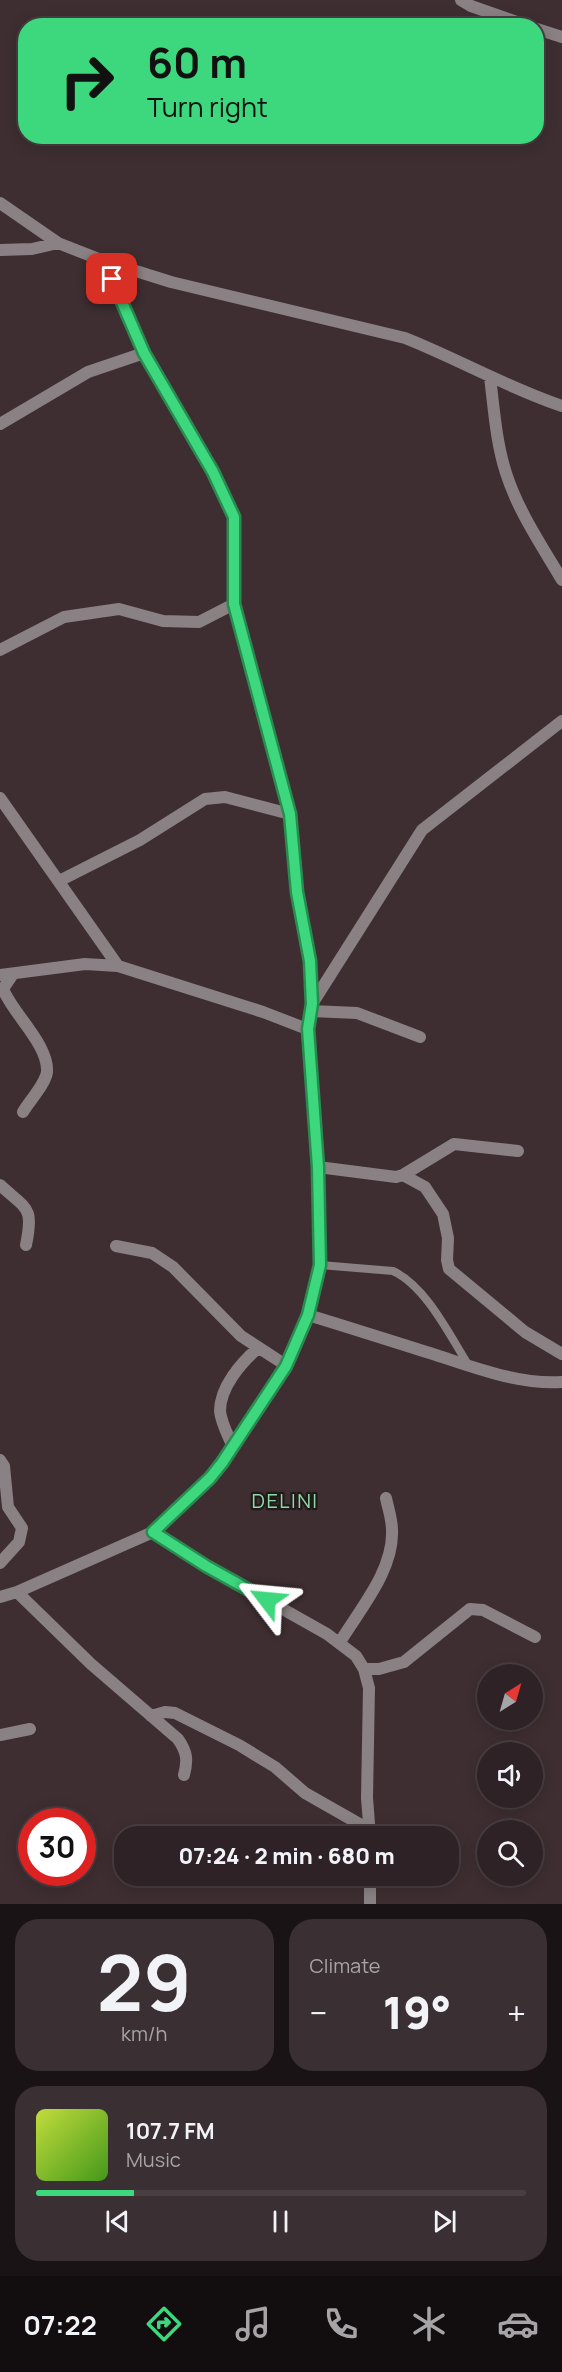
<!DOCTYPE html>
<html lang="en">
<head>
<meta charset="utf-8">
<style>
	:root { --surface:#2e2226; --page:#3a2f32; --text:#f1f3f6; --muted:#a7a4a7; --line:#493f43; --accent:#3dd77d }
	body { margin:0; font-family:Manrope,sans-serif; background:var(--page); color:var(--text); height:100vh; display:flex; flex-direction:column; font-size:22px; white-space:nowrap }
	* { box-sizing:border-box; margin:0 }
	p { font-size:20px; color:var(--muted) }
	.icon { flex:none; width:33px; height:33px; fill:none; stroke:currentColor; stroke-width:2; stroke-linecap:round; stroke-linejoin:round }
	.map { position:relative; height:1904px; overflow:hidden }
	.panel { display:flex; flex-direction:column; gap:15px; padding:15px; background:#191315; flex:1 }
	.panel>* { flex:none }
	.banner { position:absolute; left:18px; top:18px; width:526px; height:126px; border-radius:24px; box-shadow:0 3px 15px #0003,0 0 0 2px var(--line); background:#3dd77d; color:#111; overflow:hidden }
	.needle { width:39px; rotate:37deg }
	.buttons { position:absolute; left:477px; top:1664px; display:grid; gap:12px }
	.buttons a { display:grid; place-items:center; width:66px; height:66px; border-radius:50%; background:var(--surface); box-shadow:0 3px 15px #0003,0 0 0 2px var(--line); font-size:30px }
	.speed { position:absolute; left:18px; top:1808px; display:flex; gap:12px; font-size:30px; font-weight:700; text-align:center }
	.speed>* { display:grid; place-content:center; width:78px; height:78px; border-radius:50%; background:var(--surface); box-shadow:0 3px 15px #0003,0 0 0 2px var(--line); line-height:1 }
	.speed .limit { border:9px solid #d22; background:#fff; color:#111 }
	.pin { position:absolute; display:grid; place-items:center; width:51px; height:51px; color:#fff; margin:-26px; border-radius:12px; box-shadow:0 3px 9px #0006 }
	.me { position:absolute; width:66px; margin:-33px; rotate:299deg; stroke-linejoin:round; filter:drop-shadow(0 0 4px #0008) }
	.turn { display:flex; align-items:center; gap:21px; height:126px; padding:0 30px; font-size:27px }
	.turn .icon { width:78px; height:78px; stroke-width:2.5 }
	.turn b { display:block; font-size:42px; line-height:51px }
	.big { font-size:45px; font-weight:800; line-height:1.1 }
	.panel .card { flex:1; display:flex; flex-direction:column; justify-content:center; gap:9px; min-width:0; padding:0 21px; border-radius:24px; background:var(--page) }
	.panel .dial { align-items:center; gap:0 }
	.dial b { font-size:78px; line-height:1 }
	.song { display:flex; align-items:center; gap:18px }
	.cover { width:72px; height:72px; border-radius:9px; background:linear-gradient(135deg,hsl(70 70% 55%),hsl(100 70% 35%)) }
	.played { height:6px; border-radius:3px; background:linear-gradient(90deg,var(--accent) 20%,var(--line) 20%) }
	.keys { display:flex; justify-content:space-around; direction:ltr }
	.heat { display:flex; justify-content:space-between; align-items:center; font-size:33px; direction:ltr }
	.panel .tiles { flex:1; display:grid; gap:15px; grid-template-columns:1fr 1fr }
	.card:last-child { grid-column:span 2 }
	.trip { position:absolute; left:114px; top:1826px; width:345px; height:60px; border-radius:24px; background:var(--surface); box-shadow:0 3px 15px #0003,0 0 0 2px var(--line); font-weight:800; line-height:60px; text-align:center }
	.tab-bar { display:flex; height:96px; justify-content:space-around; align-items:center; background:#120e0f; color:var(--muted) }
	.tab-bar .icon { width:42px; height:42px }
	.tab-bar .selected { color:var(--accent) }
	.tab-bar b { font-size:27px; color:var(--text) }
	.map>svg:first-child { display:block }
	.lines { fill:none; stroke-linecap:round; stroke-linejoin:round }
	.lane { stroke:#898183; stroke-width:8 }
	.street { stroke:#898183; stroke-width:12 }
	.route-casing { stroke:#288c51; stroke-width:15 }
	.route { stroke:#3dd77d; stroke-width:10 }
	.labels { text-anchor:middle; stroke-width:4.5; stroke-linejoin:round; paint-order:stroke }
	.quarter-label { font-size:20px; letter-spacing:1.5px; fill:#90d7a5; stroke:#20191a }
</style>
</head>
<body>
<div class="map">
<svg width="562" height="1904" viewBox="0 0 562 1904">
	<rect width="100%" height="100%" fill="#3e2e32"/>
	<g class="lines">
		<!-- lane -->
		<path class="lane" d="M320 1265 393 1271C426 1286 450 1336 469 1366"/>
		<!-- street -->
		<path class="street" d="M461 0 471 6 528 26
			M537 29 562 37
			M0 203 58 243 104 261 171 282 405 338C458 359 508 388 562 406
			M0 250 32 249 58 243
			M104 261 144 353 213 472 234 517V604L290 814 297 892 310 961 312 1004
			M490 377C494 409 496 442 506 473 518 511 542 546 562 580
			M0 424 88 372 144 353
			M0 650 64 617 119 609 163 621 199 622 234 604
			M0 798 118 966
			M59 881 140 840 205 799 225 797 290 814
			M13 974 3 989C13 1014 49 1045 47 1072 45 1085 30 1100 23 1112
			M0 975 85 964 118 966 263 1012 307 1029
			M311 1011 357 1013 420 1037
			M318 1167 396 1177 403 1175 454 1144 518 1151
			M403 1175 425 1187 443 1214 448 1238 447 1260 449 1269 525 1332 562 1354
			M0 1185C27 1210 34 1206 26 1245
			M116 1246 152 1253 173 1267 241 1336 287 1366
			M308 1315C351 1328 394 1342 436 1355 476 1368 520 1385 562 1382
			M233 1447C229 1437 221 1423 220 1411 220 1387 241 1363 258 1348
			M0 1460 4 1466 8 1507 22 1528 19 1542 0 1563
			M153 1532 206 1566 327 1634 356 1656 364 1669 369 1688 367 1798 370 1836
			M17 1592 91 1664 178 1739C187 1752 188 1760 184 1775
			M0 1597 17 1592 153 1532 210 1478 287 1366 308 1315 320 1265 318 1167 307 1029 312 1004 422 830 562 721
			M340 1642C360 1609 394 1570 392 1530 392 1519 388 1508 386 1498
			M364 1669H379L404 1662 470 1609 483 1610 535 1637
			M151 1716 165 1712 175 1713 239 1745 275 1767 305 1793 370 1830
			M0 1735 30 1729
			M370 1875V1904"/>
	</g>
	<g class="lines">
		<defs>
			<path id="route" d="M112 279 144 353 213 472 234 517V604L290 814 297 892 310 961 312 1004 308 1029 318 1167 320 1265 308 1315 286 1366 222 1463 210 1478 153 1532 206 1566 267 1600"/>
		</defs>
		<!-- route casing -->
		<use href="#route" class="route-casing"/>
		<!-- route -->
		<use href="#route" class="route"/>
	</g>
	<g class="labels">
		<!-- quarter labels -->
		<g class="quarter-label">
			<text x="285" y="1508">DELINI</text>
		</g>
	</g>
</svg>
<div class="buttons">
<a><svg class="needle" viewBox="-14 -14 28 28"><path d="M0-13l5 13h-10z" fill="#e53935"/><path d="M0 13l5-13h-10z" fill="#a7a4a7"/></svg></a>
<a><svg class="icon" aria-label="sound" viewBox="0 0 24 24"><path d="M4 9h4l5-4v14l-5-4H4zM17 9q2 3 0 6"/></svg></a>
<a><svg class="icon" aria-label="search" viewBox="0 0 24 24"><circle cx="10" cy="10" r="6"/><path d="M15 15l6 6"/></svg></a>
</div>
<div class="speed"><div class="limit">30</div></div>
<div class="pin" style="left:112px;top:279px;background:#d93025"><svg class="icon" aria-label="arrive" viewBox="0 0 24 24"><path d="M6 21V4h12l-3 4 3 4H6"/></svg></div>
<svg class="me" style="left:267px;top:1600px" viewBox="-20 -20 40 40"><path d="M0-17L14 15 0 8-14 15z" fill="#3dd77d" stroke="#fff" stroke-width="4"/></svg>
<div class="trip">07:24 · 2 min · 680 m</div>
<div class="banner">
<div class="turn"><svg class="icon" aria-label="right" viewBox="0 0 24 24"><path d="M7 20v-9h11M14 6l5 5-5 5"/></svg><div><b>60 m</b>Turn right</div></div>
</div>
</div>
<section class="panel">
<div class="tiles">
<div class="card dial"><b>29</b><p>km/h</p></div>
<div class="card"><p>Climate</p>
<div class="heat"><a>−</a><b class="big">19°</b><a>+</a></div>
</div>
<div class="card">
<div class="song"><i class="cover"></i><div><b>107.7 FM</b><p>Music</p></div></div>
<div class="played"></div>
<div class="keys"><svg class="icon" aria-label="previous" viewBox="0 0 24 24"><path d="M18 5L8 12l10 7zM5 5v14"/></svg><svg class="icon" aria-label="pause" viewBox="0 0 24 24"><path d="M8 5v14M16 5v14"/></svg><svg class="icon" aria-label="next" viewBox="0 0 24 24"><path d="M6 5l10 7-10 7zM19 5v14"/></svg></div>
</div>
</div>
</section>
<nav class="tab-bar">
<b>07:22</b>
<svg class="icon selected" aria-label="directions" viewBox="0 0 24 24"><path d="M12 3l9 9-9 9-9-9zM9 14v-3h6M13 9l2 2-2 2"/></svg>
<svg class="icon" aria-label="music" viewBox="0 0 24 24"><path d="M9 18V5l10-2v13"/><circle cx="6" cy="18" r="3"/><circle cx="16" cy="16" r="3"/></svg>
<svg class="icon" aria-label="phone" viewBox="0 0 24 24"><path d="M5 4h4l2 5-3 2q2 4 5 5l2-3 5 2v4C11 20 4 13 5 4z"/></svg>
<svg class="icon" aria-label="climate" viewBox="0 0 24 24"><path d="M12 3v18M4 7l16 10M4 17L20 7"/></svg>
<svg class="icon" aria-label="car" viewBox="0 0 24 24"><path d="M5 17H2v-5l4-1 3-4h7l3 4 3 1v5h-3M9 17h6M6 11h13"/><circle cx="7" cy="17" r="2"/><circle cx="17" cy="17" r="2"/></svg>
</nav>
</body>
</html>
